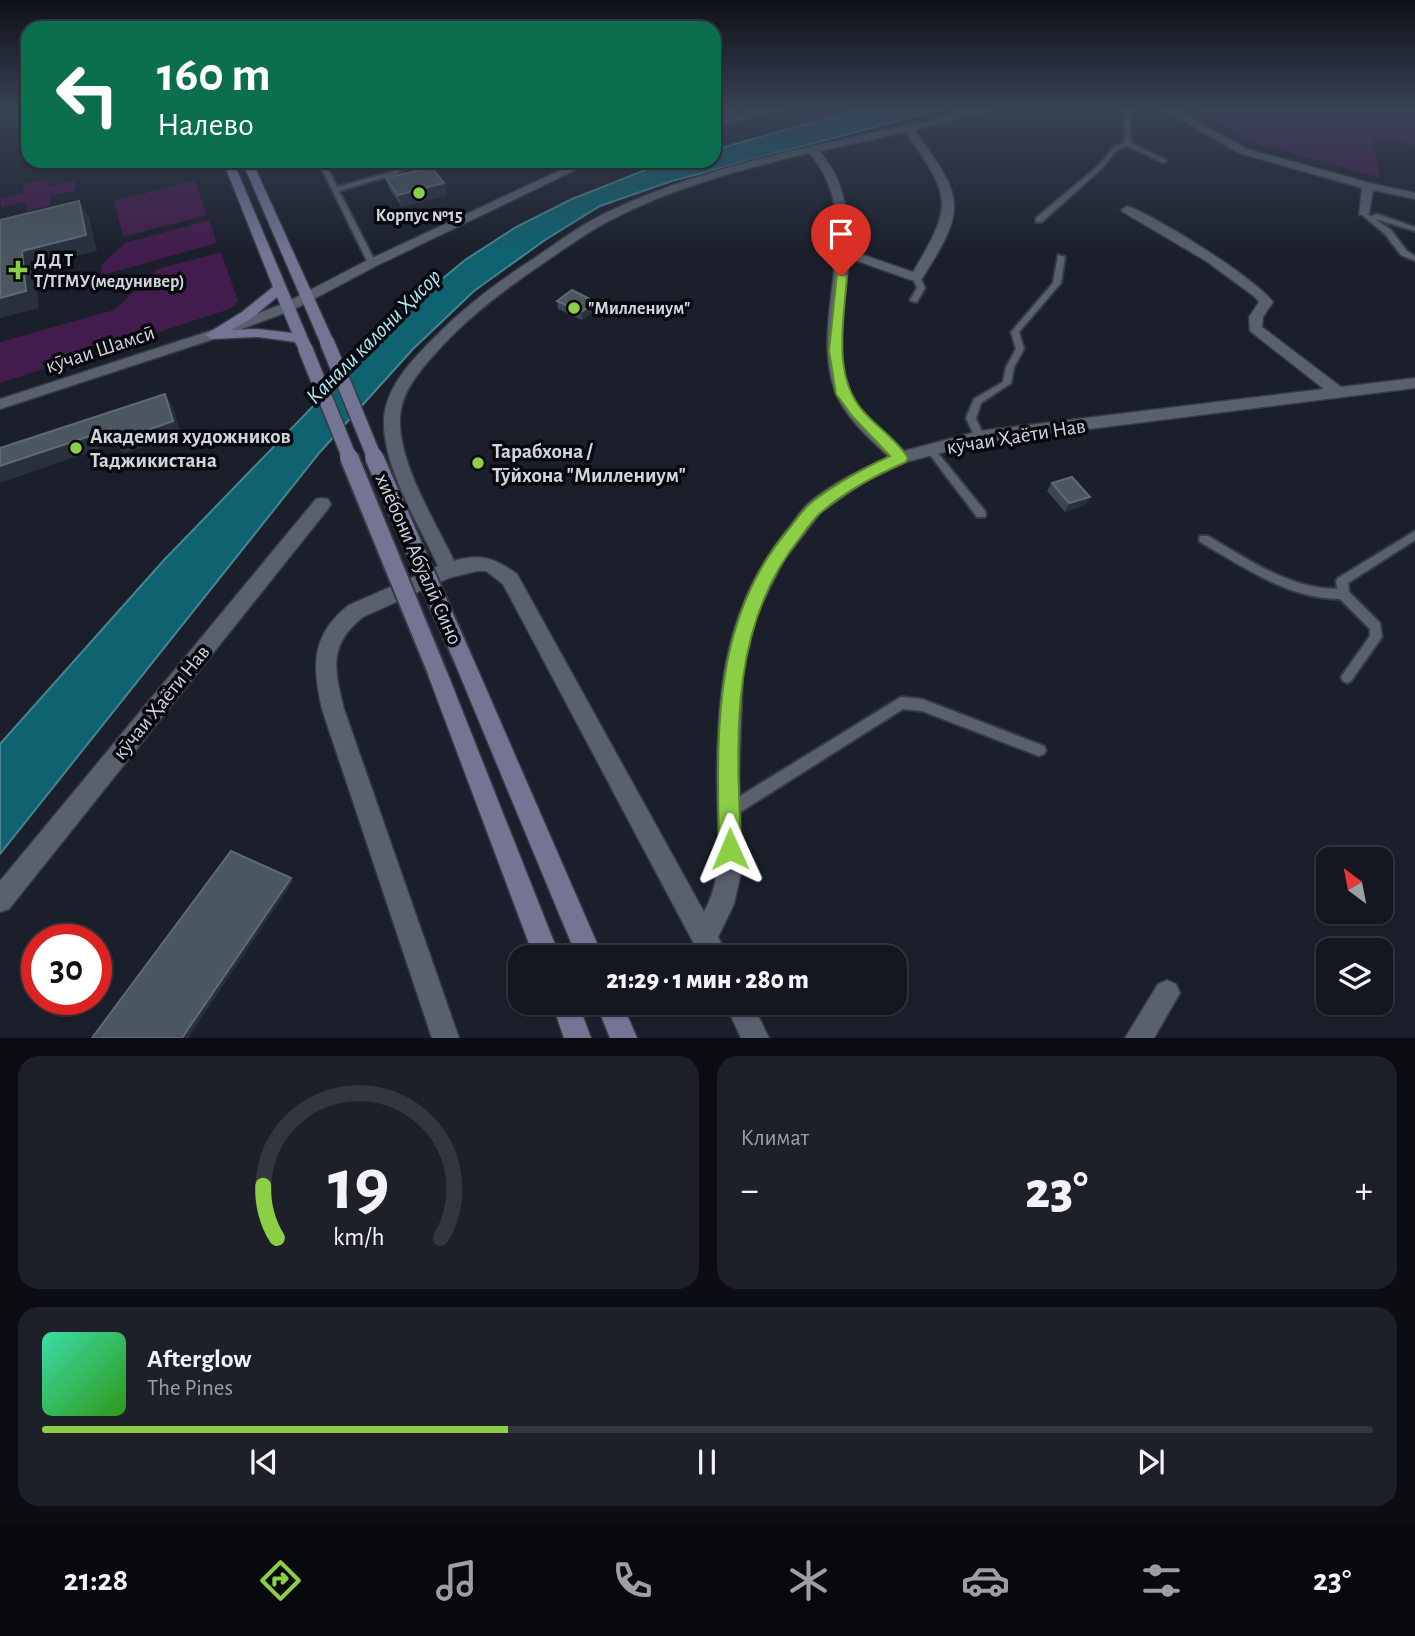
<!DOCTYPE html>
<html lang="ru">
<head>
<meta charset="utf-8">
<style>
	:root { --surface:#141720; --page:#1d2029; --text:#f1f3f6; --muted:#9d9fa5; --line:#33363e; --accent:#8cce45 }
	body { margin:0; font-family:"Alegreya Sans",sans-serif; background:var(--page); color:var(--text); height:100vh; display:flex; flex-direction:column; font-size:26px; white-space:nowrap }
	* { box-sizing:border-box; margin:0 }
	p { font-size:23px; color:var(--muted) }
	.icon { flex:none; width:38px; height:38px; fill:none; stroke:currentColor; stroke-width:2; stroke-linecap:round; stroke-linejoin:round }
	.map { position:relative; height:1038px; overflow:hidden }
	.details { display:flex; flex-direction:column; gap:18px; padding:18px; background:#0b0d12; flex:1 }
	.details>* { flex:none }
	.hud { position:absolute; left:21px; top:21px; width:700px; height:147px; border-radius:21px; box-shadow:0 2px 5px #0004,0 0 0 2px var(--line); background:#0b6e4f; color:#fff; overflow:hidden }
	.needle { width:46px; rotate:328deg }
	.fabs { position:absolute; left:1316px; top:847px; display:grid; gap:14px }
	.fabs a { display:grid; place-items:center; width:77px; height:77px; border-radius:14px; background:var(--surface); box-shadow:0 2px 5px #0004,0 0 0 2px var(--line); font-size:35px }
	.speed { position:absolute; left:21px; top:924px; display:flex; gap:14px; font-size:35px; font-weight:700; text-align:center }
	.speed>* { display:grid; place-content:center; width:91px; height:91px; border-radius:50%; background:var(--surface); box-shadow:0 2px 5px #0004,0 0 0 2px var(--line); line-height:1 }
	.speed .limit { border:10px solid #d22; background:#fff; color:#111 }
	.pin { position:absolute; display:grid; place-items:center; width:60px; height:60px; color:#fff; margin:-72px -30px; border-radius:50% 50% 50% 0; rotate:-45deg; box-shadow:0 0 7px #0007 }
	.pin .icon { rotate:45deg }
	.me { position:absolute; width:77px; margin:-38px; rotate:359deg; stroke-linejoin:round; filter:drop-shadow(0 0 5px #0008) }
	.turn { display:flex; align-items:center; gap:24px; height:147px; padding:0 21px; font-size:32px }
	.turn .icon { width:91px; height:91px; stroke-width:2.5 }
	.turn b { display:block; font-size:49px; line-height:60px }
	.big { font-size:52px; font-weight:800; line-height:1.1 }
	.details .widget { flex:1; display:flex; flex-direction:column; justify-content:center; gap:10px; min-width:0; padding:0 24px; border-radius:21px; background:var(--page) }
	.details .dial { align-items:center; gap:0 }
	.dial svg { height:182px; overflow:visible; fill:none; stroke:var(--line); stroke-width:7; stroke-linecap:round; text-anchor:middle }
	.dial text { fill:var(--text); stroke:none }
	.song { display:flex; align-items:center; gap:21px }
	.cover { width:84px; height:84px; border-radius:10px; background:linear-gradient(135deg,hsl(160 70% 55%),hsl(110 70% 35%)) }
	.played { height:7px; border-radius:4px; background:linear-gradient(90deg,var(--accent) 35%,var(--line) 35%) }
	.keys { display:flex; justify-content:space-around; direction:ltr }
	.heat { display:flex; justify-content:space-between; align-items:center; font-size:38px; direction:ltr }
	.details .tiles { flex:1; display:grid; gap:18px; grid-template-columns:1fr 1fr }
	.widget:last-child { grid-column:span 2 }
	.trip { position:absolute; left:508px; top:945px; width:399px; height:70px; border-radius:21px; background:var(--surface); box-shadow:0 2px 5px #0004,0 0 0 2px var(--line); font-weight:800; line-height:70px; text-align:center }
	.tab-bar { display:flex; height:112px; justify-content:space-around; align-items:center; background:#08090d; color:var(--muted) }
	.tab-bar .icon { width:49px; height:49px }
	.tab-bar .selected { color:var(--accent) }
	.tab-bar b { font-size:32px; color:var(--text) }
	.map>svg:first-child { display:block }
	.green { fill:#421c4c }
	.water { fill:#0f626f; stroke:#498490; stroke-width:2 }
	.lines { fill:none; stroke-linecap:round; stroke-linejoin:round }
	.lane-casing { stroke:#363a43; stroke-width:4 }
	.street-casing { stroke:#363a43; stroke-width:3 }
	.secondary-casing { stroke:#363a43; stroke-width:3 }
	.lane { fill:#59606e; fill-rule:evenodd }
	.street { fill:#59606e; fill-rule:evenodd }
	.secondary { fill:#747595; fill-rule:evenodd }
	.secondary-bridge-far1-casing { stroke:#363a43; stroke-width:17; stroke-linecap:butt }
	.secondary-bridge-casing { stroke:#363a43; stroke-width:22; stroke-linecap:butt }
	.secondary-bridge-far1 { stroke:#747595; stroke-width:14 }
	.secondary-bridge { stroke:#747595; stroke-width:18 }
	.wall { fill:#3a4750 }
	.shaded-wall { fill:#27303b }
	.building { fill:#4a5660; stroke:#5f6a73; stroke-width:2 }
	.route { fill:#8cce45; stroke:#5b862d; stroke-width:2 }
	.poi-dot { fill:#8cce45; stroke:#07090e; stroke-width:2.5 }
	.labels { text-anchor:middle; stroke-width:7; stroke-linejoin:round; paint-order:stroke }
	.far-poi-label { font-size:18px; font-weight:bold; fill:#d0d4dc; stroke:#07090e; text-anchor:start }
	.street-label { font-size:21px; fill:#d0d4dc; stroke:#07090e }
	.poi-label { font-size:21px; font-weight:bold; fill:#d0d4dc; stroke:#07090e; text-anchor:start }
	.water-label { font-size:23px; font-style:italic; fill:#afeaf6; stroke:#07090e }
</style>
</head>
<body>
<div class="map">
<svg width="1415" height="1038" viewBox="0 0 1415 1038">
	<rect width="100%" height="100%" fill="#1a1f2b"/>
	<!-- green -->
	<path class="green" d="M1202 110H1415V145L1373 138 1380 178 1252 142 1200 112Z
		M47 179 49 187 74 181 76 190 50 196 51 205 27 211 25 202 1 208 0 198 24 193 23 184Z
		M195 181 207 215 123 237 114 201Z
		M209 220 217 243 103 275 101 265 125 243Z
		M221 252 238 301 230 309 0 383V342L114 310 158 269Z"/>
	<!-- water -->
	<path class="water" d="M867 110H939L672 181 600 206 545 240 474 291 413 349 320 452 0 854V744L164 560 413 303 465 260 516 227 572 199 653 167 674 161H714V150L831 117Z"/>
	<g class="lines">
		<defs>
			<path id="lane" d="M724 110H731L742 118 737 119Z
				M1128 110H1134L1130 121 1131 143 1166 160V162H1162L1128 146 1118 149 1102 168 1042 222H1036V218L1098 166 1114 147 1125 143 1124 121Z
				M28 124V138L25 136V126Z
				M318 161H324L337 187 392 172 409 161H417L396 174 339 191 376 263 375 265 368 263Z
				M1363 211 1371 216 1377 214 1415 227V231L1375 219 1391 230 1407 251 1415 256V261L1401 255 1385 234 1361 214V212Z
				M1058 255 1065 257 1061 283 1019 332 1024 349 1014 367 1011 383 981 403 976 418 984 437 982 439H976L966 418 974 399 1003 382 1006 367 1016 349 1011 332 1053 283Z
				M913 275H919L925 288 917 302H914L910 300 917 288 912 277Z
				M930 446 933 447 985 511 986 514 985 517H977L927 451 925 449 927 447Z
				M1415 531V540L1348 583 1349 592 1380 623 1382 637 1351 681 1347 683 1343 681 1341 677 1370 636V629L1340 599C1288 599 1244 567 1200 542L1199 539 1200 536H1208C1248 559 1289 589 1337 589L1336 581 1338 578Z
				M901 697 922 699 1044 746 1046 750 1044 754 1039 756 922 711 903 709 734 816 729 818 724 816 722 811 724 806Z"/>
			<path id="street" d="M761 110H777L714 128V122Z
				M973 110H990L915 130C963 199 969 205 921 280H911L849 258C845 302 830 361 855 401 867 421 887 436 904 451L979 431 1324 389 1250 331 1249 317 1259 302 1255 297 1206 261 1123 212 1121 210 1127 206C1156 216 1255 278 1273 302L1263 317 1262 327 1341 387 1415 378V388L979 443 906 462 864 482 821 512 784 560 757 613 743 670 739 777 742 868 734 904 718 937 728 957H701L503 584 486 571H477L449 578 363 617C328 645 334 669 344 709L459 1038H432L322 709C312 665 311 635 349 605L438 566C419 524 382 466 384 419 386 384 417 355 440 332 469 303 502 279 536 257 561 240 585 222 612 210 726 157 852 140 973 110ZM906 132C950 197 955 202 913 272L849 250C848 214 845 179 819 151ZM809 153C870 221 807 315 835 391 845 418 869 438 889 457 862 469 834 482 811 501 801 509 794 521 787 530 726 605 717 687 717 781 717 824 726 873 704 912L517 574C495 558 480 553 454 561 435 521 398 463 400 418 401 389 424 366 442 346 473 313 508 287 545 262 567 247 589 231 613 219 674 187 743 169 809 153Z
				M1165 110H1177L1247 149 1370 183 1415 193V199L1373 190 1369 213 1359 215 1362 188 1239 153Z
				M580 161H594L376 266 293 310 217 338 0 409V399L207 332 283 304 368 260Z
				M322 498 328 499 331 504 328 509 9 909 0 912V881L316 499Z
				M1167 980 1176 984 1180 993 1154 1038H1125L1158 984Z
				M725 1003H752L769 1038H741Z"/>
			<path id="secondary" d="M223 161H233L312 348 310 351H300L295 342 258 337 212 339 205 335 242 312 273 287ZM277 297 292 333 258 329 231 330 252 318Z
				M242 161H252L334 342 332 345 327 346 320 342Z
				M464 652 471 655 474 661 603 957H577L454 661 457 655Z
				M437 663 444 666 447 672 560 957H534L427 672 430 666Z
				M552 1003H578L591 1038H564Z
				M596 1003H622L637 1038H610Z"/>
		</defs>
		<!-- lane casing -->
		<use href="#lane" class="lane-casing"/>
		<!-- street casing -->
		<use href="#street" class="street-casing"/>
		<!-- secondary casing -->
		<use href="#secondary" class="secondary-casing"/>
		<!-- lane -->
		<use href="#lane" class="lane"/>
		<!-- street -->
		<use href="#street" class="street"/>
		<!-- secondary -->
		<use href="#secondary" class="secondary"/>
		<defs>
			<path id="secondary-bridge-far1" d="M327 342 375 459
				M305 348 350 459"/>
			<path id="secondary-bridge" d="M349 457 437 672
				M374 457 464 661"/>
		</defs>
		<!-- secondary-bridge-far1 casing -->
		<use href="#secondary-bridge-far1" class="secondary-bridge-far1-casing"/>
		<!-- secondary-bridge casing -->
		<use href="#secondary-bridge" class="secondary-bridge-casing"/>
		<!-- secondary-bridge-far1 -->
		<use href="#secondary-bridge-far1" class="secondary-bridge-far1"/>
		<!-- secondary-bridge -->
		<use href="#secondary-bridge" class="secondary-bridge"/>
	</g>
	<!-- wall -->
	<path class="wall" d="M386 178 444 183 447 195 402 207 390 190Z
		M557 301 596 302 597 310 582 320 558 309Z
		M1052 483 1090 497 1085 505 1065 512 1047 491Z"/>
	<!-- shaded-wall -->
	<path class="shaded-wall" d="M444 183 447 195 402 207 398 195Z
		M79 201 89 217 97 251 34 267 39 308 0 318V298L22 251Z
		M596 302 597 310 582 320 581 312Z
		M165 394 173 406 181 434 123 454 115 443 0 483V466Z
		M1090 497 1085 505 1065 512 1069 503Z
		M291 878 294 880 188 1038H182Z"/>
	<!-- building -->
	<path class="building" d="M431 167 444 183 398 195 386 178Z
		M79 201 86 235 22 251 26 291 0 298V220Z
		M572 290 596 302 581 312 557 301Z
		M165 394 173 421 113 442 111 429 0 466V448Z
		M1072 477 1090 497 1069 503 1052 483Z
		M231 851 291 878 182 1038H92Z"/>
	<!-- sky -->
	<linearGradient id="sky" x2="0" y2="1"><stop stop-color="#0e1118"/><stop offset="0.43" stop-color="#384255"/><stop offset="1" stop-color="#384255" stop-opacity="0"/></linearGradient>
	<rect width="1415" height="255" fill="url(#sky)"/>
	<!-- route -->
	<path class="route" d="M837 274 847 276C844 320 832 376 863 411 877 427 897 440 908 458L906 462C876 475 849 489 824 510 814 517 807 529 800 538 728 627 737 741 741 849L738 857 730 860 722 857 719 849C717 737 711 621 788 530 796 520 803 509 812 502 836 483 862 469 890 456L853 417 836 394 829 351Z"/>
	<!-- markers -->
	<g class="poi-dot">
		<circle cx="419" cy="193" r="7"/>
		<path d="M14.5 259.5h7v7h7v7h-7v7h-7v-7h-7v-7h7z"/>
		<circle cx="574" cy="308" r="7"/>
		<circle cx="76" cy="448" r="7"/>
		<circle cx="478" cy="463" r="7"/>
	</g>
	<g class="labels">
		<!-- far-poi labels -->
		<g class="far-poi-label">
			<text x="419" y="221" text-anchor="middle">Корпус №15</text>
			<text x="34" y="266">Д Д Т<tspan x="34" dy="21">Т/ТГМУ(медунивер)</tspan></text>
			<text x="588" y="314">"Миллениум"</text>
		</g>
		<!-- street labels -->
		<g class="street-label">
			<text transform="translate(100 349) rotate(-18)" y="7">кӯчаи Шамсӣ</text>
			<text transform="translate(1016 436) rotate(-9)" y="7">кӯчаи Ҳаёти Нав</text>
			<text transform="translate(419 559) rotate(66)" y="7">хиёбони Абӯалӣ Сино</text>
			<text transform="translate(161 702) rotate(-51)" y="7">кӯчаи Ҳаёти Нав</text>
		</g>
		<!-- poi labels -->
		<g class="poi-label">
			<text x="90" y="443">Академия художников<tspan x="90" dy="24">Таджикистана</tspan></text>
			<text x="492" y="458">Тарабхона /<tspan x="492" dy="24">Тӯйхона "Миллениум"</tspan></text>
		</g>
		<!-- water labels -->
		<g class="water-label">
			<text transform="translate(373 336) rotate(-45)" y="8">Канали калони Ҳисор</text>
		</g>
	</g>
</svg>
<div class="fabs">
<a><svg class="needle" viewBox="-14 -14 28 28"><path d="M0-13l5 13h-10z" fill="#e53935"/><path d="M0 13l5-13h-10z" fill="#9d9fa5"/></svg></a>
<a><svg class="icon" aria-label="layers" viewBox="0 0 24 24"><path d="M12 4l9 5-9 5-9-5zM3 14l9 5 9-5"/></svg></a>
</div>
<div class="speed"><div class="limit">30</div></div>
<div class="pin" style="left:841px;top:276px;background:#d93025"><svg class="icon" aria-label="arrive" viewBox="0 0 24 24"><path d="M6 21V4h12l-3 4 3 4H6"/></svg></div>
<svg class="me" style="left:730px;top:849px" viewBox="-20 -20 40 40"><path d="M0-17L14 15 0 8-14 15z" fill="#8cce45" stroke="#fff" stroke-width="4"/></svg>
<div class="trip">21:29 · 1 мин · 280 m</div>
<div class="hud">
<div class="turn"><svg class="icon" aria-label="left" viewBox="0 0 24 24"><path d="M17 20v-9H6M10 6l-5 5 5 5"/></svg><div><b>160 m</b>Налево</div></div>
</div>
</div>
<section class="details">
<div class="tiles">
<div class="widget dial"><svg viewBox="0 0 100 80">
<path d="M14 69A42 42 0 1 1 86 69"/>
<path d="M14 69A42 42 0 0 1 8 46" stroke="#8cce45"/>
<text x="50" y="56" font-size="32" font-weight="700">19</text>
<text x="50" y="72" font-size="11">km/h</text>
</svg></div>
<div class="widget"><p>Климат</p>
<div class="heat"><a>−</a><b class="big">23°</b><a>+</a></div>
</div>
<div class="widget">
<div class="song"><i class="cover"></i><div><b>Afterglow</b><p>The Pines</p></div></div>
<div class="played"></div>
<div class="keys"><svg class="icon" aria-label="previous" viewBox="0 0 24 24"><path d="M18 5L8 12l10 7zM5 5v14"/></svg><svg class="icon" aria-label="pause" viewBox="0 0 24 24"><path d="M8 5v14M16 5v14"/></svg><svg class="icon" aria-label="next" viewBox="0 0 24 24"><path d="M6 5l10 7-10 7zM19 5v14"/></svg></div>
</div>
</div>
</section>
<nav class="tab-bar">
<b>21:28</b>
<svg class="icon selected" aria-label="directions" viewBox="0 0 24 24"><path d="M12 3l9 9-9 9-9-9zM9 14v-3h6M13 9l2 2-2 2"/></svg>
<svg class="icon" aria-label="music" viewBox="0 0 24 24"><path d="M9 18V5l10-2v13"/><circle cx="6" cy="18" r="3"/><circle cx="16" cy="16" r="3"/></svg>
<svg class="icon" aria-label="phone" viewBox="0 0 24 24"><path d="M5 4h4l2 5-3 2q2 4 5 5l2-3 5 2v4C11 20 4 13 5 4z"/></svg>
<svg class="icon" aria-label="climate" viewBox="0 0 24 24"><path d="M12 3v18M4 7l16 10M4 17L20 7"/></svg>
<svg class="icon" aria-label="car" viewBox="0 0 24 24"><path d="M5 17H2v-5l4-1 3-4h7l3 4 3 1v5h-3M9 17h6M6 11h13"/><circle cx="7" cy="17" r="2"/><circle cx="17" cy="17" r="2"/></svg>
<svg class="icon" aria-label="filters" viewBox="0 0 24 24"><path d="M4 7h16M4 17h16"/><circle cx="9" cy="7" r="2"/><circle cx="15" cy="17" r="2"/></svg>
<b>23°</b>
</nav>
</body>
</html>
